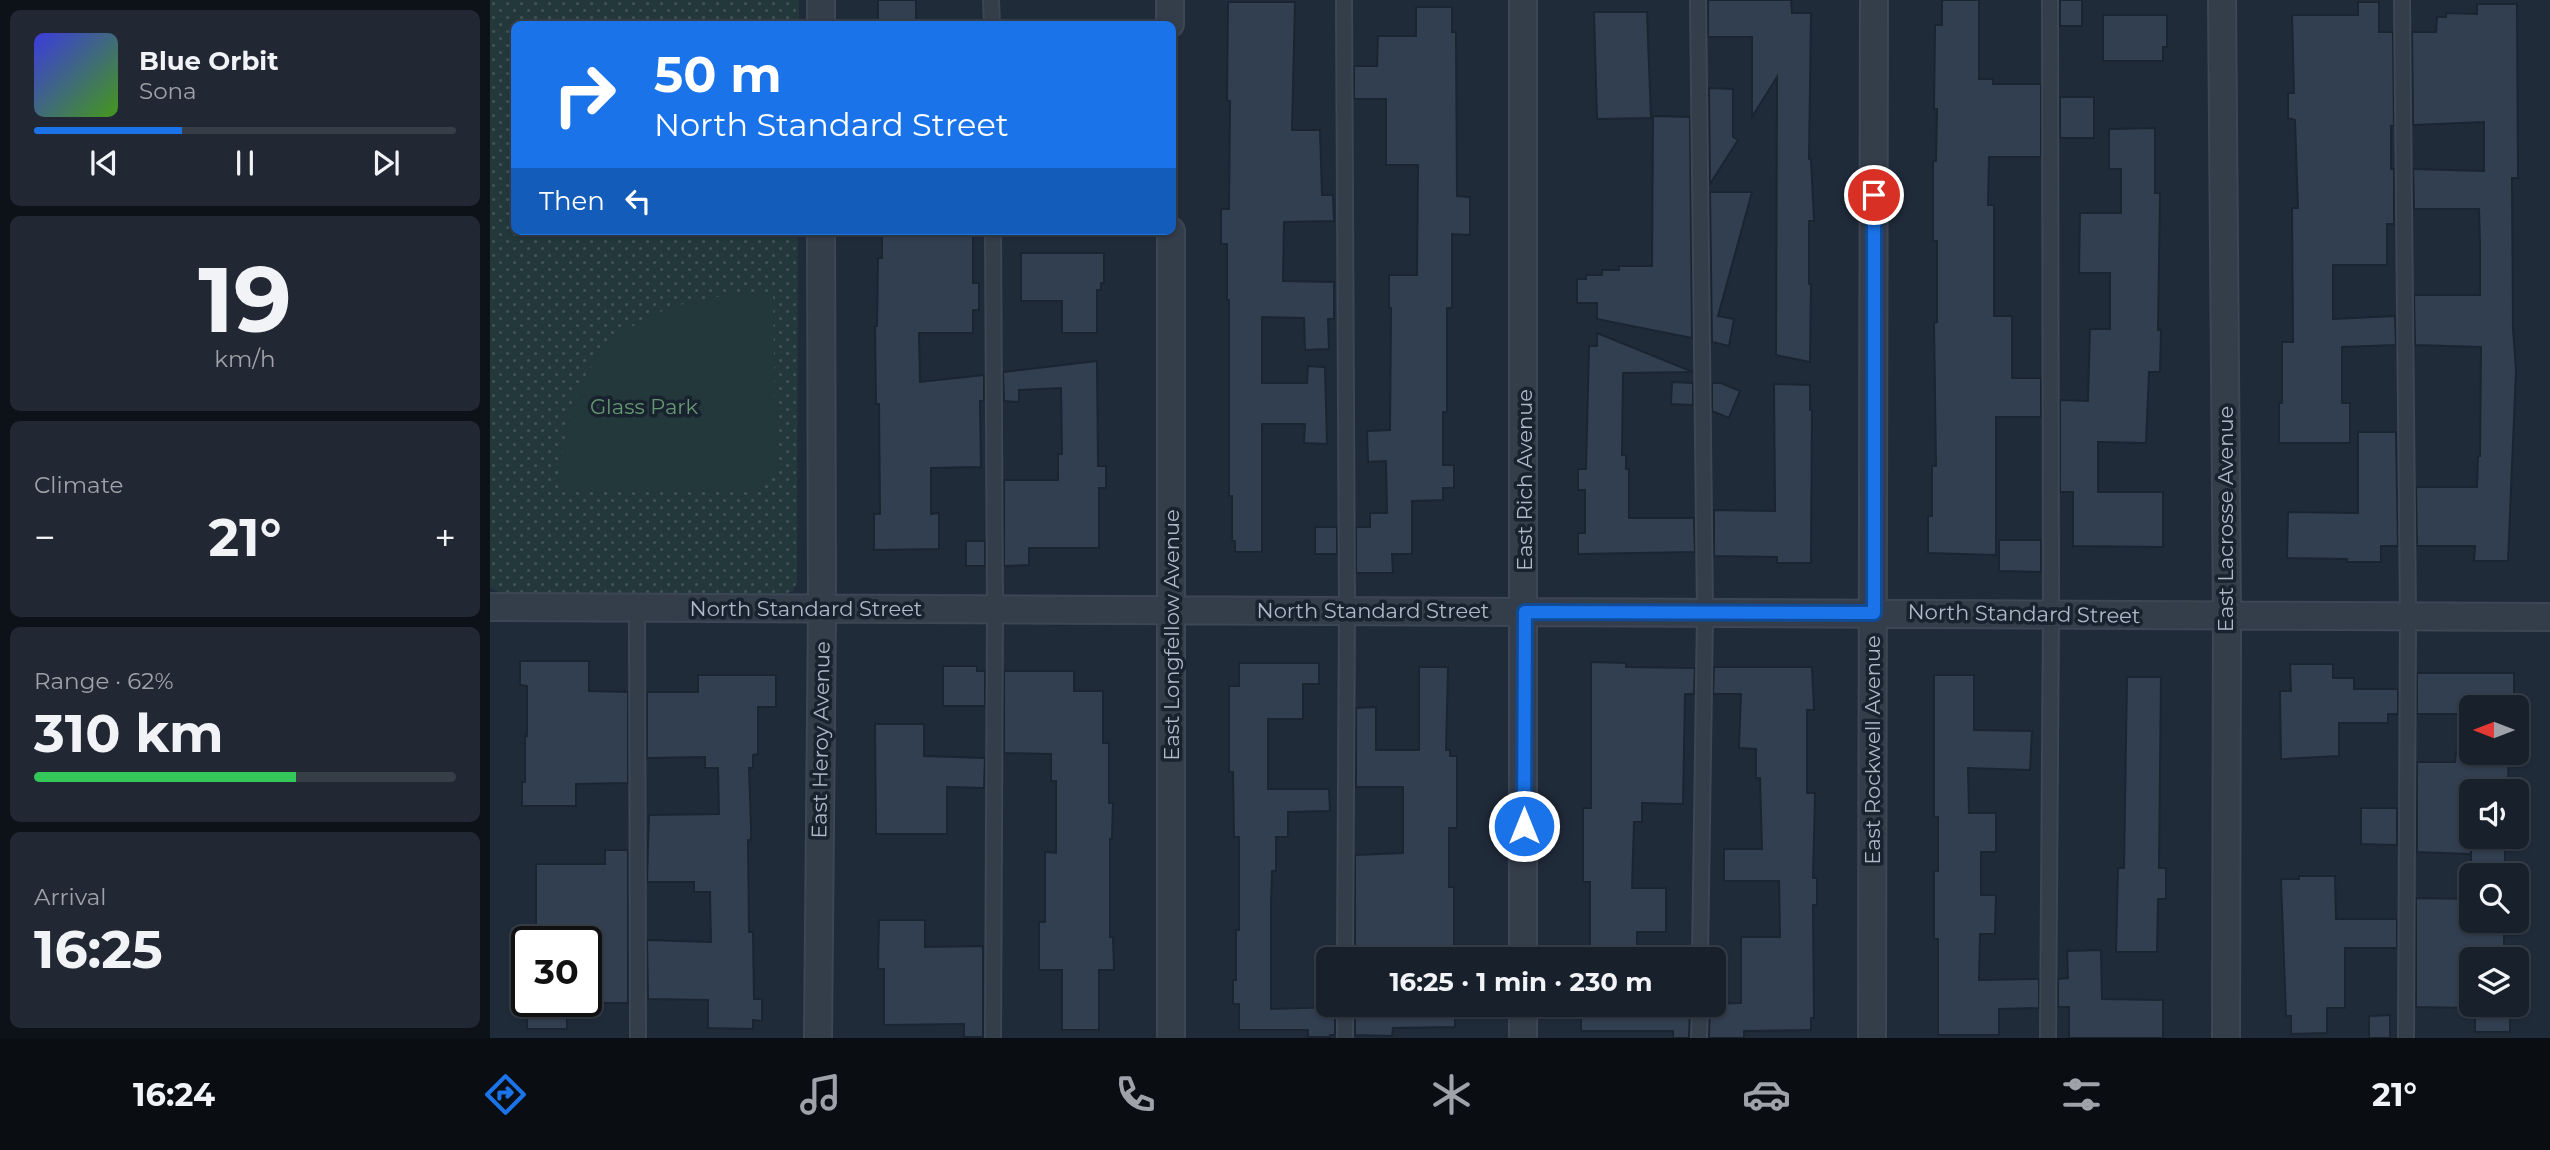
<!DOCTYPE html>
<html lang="en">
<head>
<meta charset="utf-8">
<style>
	:root { --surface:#18202c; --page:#212834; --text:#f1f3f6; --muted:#9fa3a9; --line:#363e48; --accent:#1a73e8 }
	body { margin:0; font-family:Montserrat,sans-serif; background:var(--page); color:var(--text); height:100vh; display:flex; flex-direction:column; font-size:26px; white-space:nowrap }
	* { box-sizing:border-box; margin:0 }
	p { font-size:23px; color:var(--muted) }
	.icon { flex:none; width:38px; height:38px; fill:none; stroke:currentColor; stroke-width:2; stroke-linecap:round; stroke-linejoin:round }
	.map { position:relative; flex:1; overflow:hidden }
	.details { display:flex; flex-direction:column; gap:10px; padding:10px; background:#0d1218; width:490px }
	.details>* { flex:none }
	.guide { position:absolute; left:21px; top:21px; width:665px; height:214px; border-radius:10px; box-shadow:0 2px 5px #0004,0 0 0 2px var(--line); background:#1a73e8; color:#fff; overflow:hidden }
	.needle { width:46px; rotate:270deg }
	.tools { position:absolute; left:1969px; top:695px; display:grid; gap:14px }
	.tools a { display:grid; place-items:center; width:70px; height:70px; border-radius:10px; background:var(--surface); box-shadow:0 2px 5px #0004,0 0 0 2px var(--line); font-size:35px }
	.speed { position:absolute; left:21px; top:926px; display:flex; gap:14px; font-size:35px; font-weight:700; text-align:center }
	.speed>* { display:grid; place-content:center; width:91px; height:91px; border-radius:50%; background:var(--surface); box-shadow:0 2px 5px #0004,0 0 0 2px var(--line); line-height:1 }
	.speed .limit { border:4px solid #111; border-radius:10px; background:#fff; color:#111 }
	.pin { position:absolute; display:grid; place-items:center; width:60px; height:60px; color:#fff; margin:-30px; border:4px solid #fff; border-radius:50%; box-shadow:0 2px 7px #0007 }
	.me { position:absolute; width:77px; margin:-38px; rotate:0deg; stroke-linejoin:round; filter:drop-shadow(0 0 5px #0008) }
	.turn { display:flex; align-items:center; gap:24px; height:147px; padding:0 28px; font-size:32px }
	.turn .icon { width:91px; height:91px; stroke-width:2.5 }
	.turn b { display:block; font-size:49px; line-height:60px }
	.then { display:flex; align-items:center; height:66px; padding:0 28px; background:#0003; gap:14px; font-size:26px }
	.big { font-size:52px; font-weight:700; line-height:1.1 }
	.details .card { flex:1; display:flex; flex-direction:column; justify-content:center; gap:10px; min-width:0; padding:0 24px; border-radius:10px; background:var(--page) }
	.details .dial { align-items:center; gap:0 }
	.dial b { font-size:91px; line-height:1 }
	.song { display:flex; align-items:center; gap:21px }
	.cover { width:84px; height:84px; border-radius:10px; background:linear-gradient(135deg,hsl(240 70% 55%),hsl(100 70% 35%)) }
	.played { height:7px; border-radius:4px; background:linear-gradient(90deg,var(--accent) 35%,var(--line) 35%) }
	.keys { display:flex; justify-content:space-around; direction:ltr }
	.heat { display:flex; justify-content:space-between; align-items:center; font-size:38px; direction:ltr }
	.charge { height:10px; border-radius:5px; background:linear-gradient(90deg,#34c759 62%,var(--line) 0) }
	.trip { position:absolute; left:826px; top:947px; width:410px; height:70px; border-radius:10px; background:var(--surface); box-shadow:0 2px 5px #0004,0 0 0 2px var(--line); font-weight:700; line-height:70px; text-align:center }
	.tab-bar { display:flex; height:112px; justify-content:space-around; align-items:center; background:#0a0d12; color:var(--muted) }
	.tab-bar .icon { width:49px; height:49px }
	.tab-bar .current { color:var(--accent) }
	.tab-bar b { font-size:32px; color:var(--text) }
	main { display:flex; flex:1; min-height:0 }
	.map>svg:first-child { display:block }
	.park { fill:url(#park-dots) }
	.pitch { fill:#22383b }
	.building { fill:#323f51; stroke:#1b2431; stroke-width:2 }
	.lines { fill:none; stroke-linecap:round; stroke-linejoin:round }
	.service-casing { stroke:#3d4654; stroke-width:18 }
	.minor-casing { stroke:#3d4654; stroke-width:30 }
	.service { stroke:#343d4a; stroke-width:14 }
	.minor { stroke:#343d4a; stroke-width:26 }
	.route-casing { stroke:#114b97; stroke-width:18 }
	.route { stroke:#1a73e8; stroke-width:12 }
	.labels { text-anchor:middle; stroke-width:7; stroke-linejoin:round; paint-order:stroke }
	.park-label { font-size:21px; fill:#659970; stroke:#19222f }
	.street-label { font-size:21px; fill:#aeb8c7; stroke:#19222f }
</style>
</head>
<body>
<main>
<section class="details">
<div class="card">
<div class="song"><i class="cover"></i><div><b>Blue Orbit</b><p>Sona</p></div></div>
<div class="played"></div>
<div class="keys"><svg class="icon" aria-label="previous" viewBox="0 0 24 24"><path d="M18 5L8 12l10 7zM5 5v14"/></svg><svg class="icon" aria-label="pause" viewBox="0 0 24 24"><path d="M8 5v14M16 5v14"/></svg><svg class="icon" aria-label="next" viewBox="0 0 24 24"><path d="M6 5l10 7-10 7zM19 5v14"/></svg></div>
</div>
<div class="card dial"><b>19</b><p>km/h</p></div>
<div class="card"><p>Climate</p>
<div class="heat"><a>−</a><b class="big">21°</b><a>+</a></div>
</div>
<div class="card"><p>Range · 62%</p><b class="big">310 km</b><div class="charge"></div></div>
<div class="card"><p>Arrival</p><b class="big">16:25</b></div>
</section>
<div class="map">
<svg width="2060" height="1038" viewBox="0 0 2060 1038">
	<defs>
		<pattern id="park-dots" width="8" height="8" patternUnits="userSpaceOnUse" patternTransform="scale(1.75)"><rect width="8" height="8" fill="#22383b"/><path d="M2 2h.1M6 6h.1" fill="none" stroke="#405356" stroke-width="1.8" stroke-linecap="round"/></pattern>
	</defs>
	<rect width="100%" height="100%" fill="#202b3a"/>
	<!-- park -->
	<path class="park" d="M0 0H309V24H24V231H308L307 582 303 591 294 594 12 593 0 588Z"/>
	<!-- pitch -->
	<path class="pitch" d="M283 294 286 470 265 490 69 492C74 397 98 331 197 303 224 295 255 295 283 294Z"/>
	<!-- building -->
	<path class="building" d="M388 0H426V24H388Z
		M1218 0H1301L1302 13H1321L1319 159H1321L1324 221H1319V284H1321L1320 362 1286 355 1287 77 1262 117V37H1218Z
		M1455 0H1489V79H1503V84H1551V157H1499L1498 205H1504V316H1522V378H1551V417H1506V555L1438 553V516H1442V466H1446L1444 323 1447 322V241H1443V161H1446L1447 109H1444L1445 25H1452V1Z
		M1570 0H1592V26H1570Z
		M738 2H805L802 130H830L832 195H843L844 221 794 222 793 281 844 282V319H838L839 349 815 350 814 318 772 317V383H817L818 366 835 367 837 444 814 443 815 424H772V552H745V541H742V496H739V300H737V244H731V209H739L740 101H737Z
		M1868 2H1889V32H1903L1904 126H1901V169H1904V224H1897V265H1843V319L1905 316 1906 345 1852 347V403H1860V443H1789V403H1792V342H1803L1802 208H1808L1805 120 1798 118V93H1804L1802 15H1868Z
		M1987 4H2027L2028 178H2022L2023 329 2026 370 2018 561H1984L1985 546H1927L1926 487H1987L1988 456H1990L1991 347 1925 345 1924 295H1990V244L1989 209H1924L1923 169 1994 171V122L1923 125 1922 32H1946L1947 17H1956V13L1987 14Z
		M926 7H962V32H966L967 196 980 197V235L962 234V308H957V412H953V465H964V488H953V500L922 501V554H902L903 573H866V527H880V513H897L896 461 878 462 877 431 900 430 901 308H899V275H927L928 165H896V99H864V66H887L888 36H926Z
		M1104 12H1157L1161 118 1107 119Z
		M1613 15H1677V47H1673V61H1613Z
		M1219 88 1243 89V137L1248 140 1220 184Z
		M1570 97H1604V138H1570Z
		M1163 116 1200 117 1202 338 1107 319V303H1087V279H1096V275H1112V270H1129V266H1162Z
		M1665 128V193H1670L1668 330H1671L1670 372H1659L1656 443 1608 442V492H1673V547L1583 546V492H1570V400L1598 401 1600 329H1620V273H1589L1590 213H1631V169H1619V129Z
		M1220 192H1262L1228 316 1244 319 1239 346 1222 342Z
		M392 231H483V283H489V310H483V333H429L430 382 494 375V401H490L491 467 441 468V514L449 513V549L384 550V514H390L389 404H386L385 326H387L388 258H392Z
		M531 253H614V283H611V290H607V333H572V301H531Z
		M1107 333 1203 372 1133 373 1132 455H1136V469H1139V518H1204L1205 552 1088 554V533H1095V490H1088V469H1096L1099 346H1107Z
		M607 361 608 466H616V488H609V548H539V565L514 566V480H568V454H572L571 388 529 390V402L514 401 513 372Z
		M1182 382 1203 383V405L1181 404Z
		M1222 383H1231L1250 391 1239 418 1222 411Z
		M1284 384 1320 385V410H1322L1321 563H1287V557L1224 556V510L1285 511Z
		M1868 432H1906L1908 546H1891V562H1857V559L1797 558 1798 512 1868 513Z
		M825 527H847V554H825Z
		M1509 540H1551V572L1509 571Z
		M476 541H495V566H476Z
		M30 661H99V691L138 692V783L86 784V806H32V782H35V735L37 736V686L30 685Z
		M1101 662 1136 663V667L1205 668 1204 694H1195L1193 804 1152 803V822H1144L1142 888H1176V932H1147V958H1100V882H1093V808H1101Z
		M749 663H829V684H813V719H778V789H839L840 811 798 812V837H786V871H782L781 905V1009L845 1007V1035H840V1037H818V1030H749V1004H743V980H746V930H749V837H744L743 772H739V686H749Z
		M1800 664H1843V678H1864V689H1908V714H1898V723H1849V756L1791 759 1790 691H1801Z
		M453 666H487V671H495V706H453Z
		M929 667H958L956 750H960V756H967V828H959V887H964V951H959V958H903V949H865V855L913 853V787H866V708L886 707V750H929Z
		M1224 667H1322L1324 710H1317V793H1325L1323 878H1327V905H1323L1324 1018H1321V1030L1254 1031V1038H1219L1220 1004 1251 1003V937H1290L1289 881H1234V849H1272L1270 778H1266V749L1249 748 1251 694H1223Z
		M514 671H584V691H613V743H619V803H623L622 839H620V937H623L624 970H609V1030H572V970H549V922H555V852L566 853V781H561V754L514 753Z
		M1927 673H2024V697H2020L2019 707H1981V714H1927Z
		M208 675H286V707H268V754L263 755V768H259L261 826V840H258L259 932H263L264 999H272V1021L263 1020V1029L218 1028V1000L158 999 157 940 221 942 220 892H204V882H157L159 815 229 814 228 768H215V757L157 758V692H208Z
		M1444 675H1484V730L1542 731 1540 770 1478 768 1479 813H1506V852H1491V895H1506L1505 934H1490L1489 980 1549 979V1008L1509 1009V1035H1448V939H1444V871H1448V817H1444Z
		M1637 677H1671L1669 868H1676V899H1668L1667 952H1626L1628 868H1634Z
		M385 724H434V756L495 758 494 788 457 787V834H386Z
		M1966 752H2019L2018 783H1981V854L1927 852V762H1965Z
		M1871 808H1907V845L1871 844Z
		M1981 836H2015V875H1981Z
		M115 850H138V1003H105V942H46V864H115Z
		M1809 876H1845L1846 919H1907V948H1855V1008H1837V1033L1801 1034V1016H1796L1791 879H1809Z
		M1926 898 1981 899V928H2014V959H1981V1008L1926 1007Z
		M389 920H435V947L493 946V1037H474V1024L394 1025V969H388Z
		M1611 950 1612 999 1673 1000V1038H1579V1007H1568V979L1578 978 1577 951Z
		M37 1001H77V1029H37Z
		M873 1004H965V1027L903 1028 902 1036 865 1035V1007H873Z
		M1091 1004H1200L1199 1038H1183V1031H1091Z
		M1985 1004H2020V1032H1985Z
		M1900 1015V1038H1879V1016Z"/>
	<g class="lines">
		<defs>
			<path id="service" d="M501 0 502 24
				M854 0 857 611 855 959
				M1208 0 1215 613 1210 959
				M1912 0 1918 617 1916 1038
				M503 231 505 609 503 1038
				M147 608 148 1038
				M855 1038V1004
				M1209 1038 1210 1004
				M1558 1038 1561 615 1560 0"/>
			<path id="minor" d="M331 0V24
				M680 0V24
				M1732 0 1737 617 1736 1038
				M0 607 2060 617
				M1033 959V0
				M328 1038 332 608 331 231
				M681 1038V231
				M1033 1038V1004
				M1382 1038 1384 0"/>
		</defs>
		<!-- service casing -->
		<use href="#service" class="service-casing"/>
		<!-- minor casing -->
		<use href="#minor" class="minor-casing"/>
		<!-- service -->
		<use href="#service" class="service"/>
		<!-- minor -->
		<use href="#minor" class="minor"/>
	</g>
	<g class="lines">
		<defs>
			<path id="route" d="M1034 826 1035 612 1384 613V195"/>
		</defs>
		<!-- route casing -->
		<use href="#route" class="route-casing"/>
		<!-- route -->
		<use href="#route" class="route"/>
	</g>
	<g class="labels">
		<!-- park labels -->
		<g class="park-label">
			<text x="154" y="414">Glass Park</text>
		</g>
		<!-- street labels -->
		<g class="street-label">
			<text transform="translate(1035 480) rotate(-90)" y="7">East Rich Avenue</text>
			<text transform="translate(1736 519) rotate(-90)" y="7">East Lacrosse Avenue</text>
			<text x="316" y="616">North Standard Street</text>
			<text x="883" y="618">North Standard Street</text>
			<text transform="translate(1534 614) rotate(1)" y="7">North Standard Street</text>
			<text transform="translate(682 635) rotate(-90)" y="7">East Longfellow Avenue</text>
			<text transform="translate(331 740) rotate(-89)" y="7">East Heroy Avenue</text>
			<text transform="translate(1383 750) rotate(-90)" y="7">East Rockwell Avenue</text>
		</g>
	</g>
</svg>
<div class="tools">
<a><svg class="needle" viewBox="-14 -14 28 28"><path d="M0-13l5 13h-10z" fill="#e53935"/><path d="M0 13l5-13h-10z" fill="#9fa3a9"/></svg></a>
<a><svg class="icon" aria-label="sound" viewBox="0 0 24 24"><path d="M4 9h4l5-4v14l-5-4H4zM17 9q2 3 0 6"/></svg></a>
<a><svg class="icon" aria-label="search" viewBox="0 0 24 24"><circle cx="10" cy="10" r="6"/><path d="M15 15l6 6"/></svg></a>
<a><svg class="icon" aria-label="layers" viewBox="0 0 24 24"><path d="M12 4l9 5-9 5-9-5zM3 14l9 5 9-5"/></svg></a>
</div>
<div class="speed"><div class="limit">30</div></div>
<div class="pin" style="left:1384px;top:195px;background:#d93025"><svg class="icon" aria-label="arrive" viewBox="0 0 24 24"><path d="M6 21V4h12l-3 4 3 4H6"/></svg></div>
<svg class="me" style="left:1034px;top:826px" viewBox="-20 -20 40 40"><circle r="17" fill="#1a73e8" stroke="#fff" stroke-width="3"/><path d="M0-11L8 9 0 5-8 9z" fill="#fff"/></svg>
<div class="trip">16:25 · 1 min · 230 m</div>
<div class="guide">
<div class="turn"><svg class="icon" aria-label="right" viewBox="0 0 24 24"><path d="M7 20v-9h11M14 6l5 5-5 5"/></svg><div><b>50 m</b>North Standard Street</div></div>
<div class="then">Then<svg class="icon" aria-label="left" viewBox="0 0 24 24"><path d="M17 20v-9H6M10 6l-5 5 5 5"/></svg></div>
</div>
</div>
</main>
<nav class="tab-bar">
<b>16:24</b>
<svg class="icon current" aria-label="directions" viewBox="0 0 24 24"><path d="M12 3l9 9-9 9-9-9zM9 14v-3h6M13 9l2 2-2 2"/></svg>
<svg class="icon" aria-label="music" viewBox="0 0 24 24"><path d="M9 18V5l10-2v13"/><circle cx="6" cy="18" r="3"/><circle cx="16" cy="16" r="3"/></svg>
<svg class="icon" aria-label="phone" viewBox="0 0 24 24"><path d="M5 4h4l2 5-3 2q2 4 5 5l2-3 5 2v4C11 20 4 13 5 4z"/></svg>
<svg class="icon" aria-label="climate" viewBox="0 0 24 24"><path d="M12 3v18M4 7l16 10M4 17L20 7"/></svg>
<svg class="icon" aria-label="car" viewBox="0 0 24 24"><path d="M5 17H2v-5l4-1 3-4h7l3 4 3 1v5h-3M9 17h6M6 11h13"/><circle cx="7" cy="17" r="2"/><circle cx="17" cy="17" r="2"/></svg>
<svg class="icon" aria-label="filters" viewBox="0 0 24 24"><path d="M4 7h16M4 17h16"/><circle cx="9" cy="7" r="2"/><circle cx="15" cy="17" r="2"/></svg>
<b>21°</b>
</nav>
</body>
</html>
